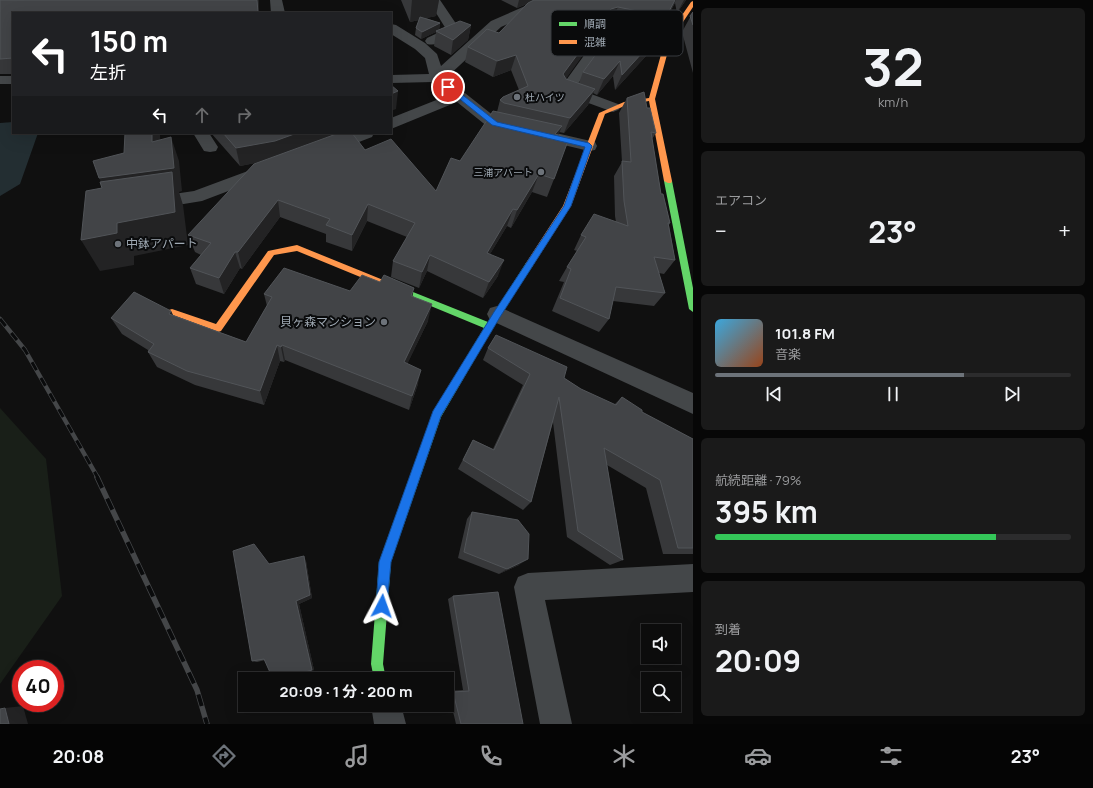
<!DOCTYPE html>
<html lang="ja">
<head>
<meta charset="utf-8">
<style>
	:root { --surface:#0c0c0c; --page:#1a1a1a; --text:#f1f3f6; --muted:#9a9b9d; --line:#2c2c2d; --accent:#6d737a }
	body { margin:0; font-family:Manrope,"Noto Sans JP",sans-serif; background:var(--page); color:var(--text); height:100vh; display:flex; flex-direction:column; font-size:15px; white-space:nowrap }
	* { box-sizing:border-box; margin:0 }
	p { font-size:13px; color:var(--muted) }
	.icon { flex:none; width:22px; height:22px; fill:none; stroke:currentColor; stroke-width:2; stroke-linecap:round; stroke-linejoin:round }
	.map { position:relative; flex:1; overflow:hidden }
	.details { display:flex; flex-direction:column; gap:8px; padding:8px; background:#070707; width:400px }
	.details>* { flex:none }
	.guide { position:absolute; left:12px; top:12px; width:380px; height:122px; border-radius:0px; box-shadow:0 4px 16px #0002,0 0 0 1px var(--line); background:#202124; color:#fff; overflow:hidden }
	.tools { position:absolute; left:641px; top:624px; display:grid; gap:8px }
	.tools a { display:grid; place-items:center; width:40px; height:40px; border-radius:0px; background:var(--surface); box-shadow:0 4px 16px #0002,0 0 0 1px var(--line); font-size:20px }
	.speed { position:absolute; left:12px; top:660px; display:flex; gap:8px; font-size:20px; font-weight:700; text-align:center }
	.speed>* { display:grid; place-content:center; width:52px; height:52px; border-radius:50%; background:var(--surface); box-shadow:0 4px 16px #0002,0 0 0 1px var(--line); line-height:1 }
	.speed .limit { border:6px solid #d22; background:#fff; color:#111 }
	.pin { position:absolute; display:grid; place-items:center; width:34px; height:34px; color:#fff; margin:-17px; border:2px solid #fff; border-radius:50%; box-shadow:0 1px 4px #0007 }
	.me { position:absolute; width:44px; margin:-22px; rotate:4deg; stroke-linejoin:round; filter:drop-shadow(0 0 3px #0008) }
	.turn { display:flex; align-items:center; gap:14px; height:84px; padding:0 12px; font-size:18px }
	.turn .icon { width:52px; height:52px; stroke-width:2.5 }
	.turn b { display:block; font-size:28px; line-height:34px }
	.lanes { display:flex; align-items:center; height:38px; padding:0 12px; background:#0003; justify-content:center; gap:20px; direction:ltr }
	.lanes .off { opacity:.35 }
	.big { font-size:30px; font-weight:700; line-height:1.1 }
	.details .card { flex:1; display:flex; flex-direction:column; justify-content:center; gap:6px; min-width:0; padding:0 14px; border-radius:6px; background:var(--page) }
	.details .dial { align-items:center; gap:0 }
	.dial b { font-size:52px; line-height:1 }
	.song { display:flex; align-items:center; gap:12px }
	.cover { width:48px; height:48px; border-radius:6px; background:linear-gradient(135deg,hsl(200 70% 55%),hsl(20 70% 35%)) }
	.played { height:4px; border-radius:2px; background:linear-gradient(90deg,var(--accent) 70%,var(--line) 70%) }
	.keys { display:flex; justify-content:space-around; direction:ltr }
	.heat { display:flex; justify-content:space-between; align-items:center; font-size:22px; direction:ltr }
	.charge { height:6px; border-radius:3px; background:linear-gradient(90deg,#34c759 79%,var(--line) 0) }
	.trip { position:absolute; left:238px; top:672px; width:216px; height:40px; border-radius:0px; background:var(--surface); box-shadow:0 4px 16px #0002,0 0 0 1px var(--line); font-weight:700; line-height:40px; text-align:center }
	.tabs { display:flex; height:64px; justify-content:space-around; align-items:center; background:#050505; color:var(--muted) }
	.tabs .icon { width:28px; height:28px }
	.tabs .active { color:var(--accent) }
	.tabs b { font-size:18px; color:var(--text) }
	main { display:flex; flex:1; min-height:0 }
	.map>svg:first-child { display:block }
	.green { fill:#191f18 }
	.water { fill:#232e32 }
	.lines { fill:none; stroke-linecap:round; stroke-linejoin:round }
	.street { fill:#444749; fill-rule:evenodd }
	.fast { fill:#63d668; fill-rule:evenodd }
	.slow { fill:#ff974d; fill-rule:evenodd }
	.rail-far1-casing { stroke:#444648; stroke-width:4.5 }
	.rail-casing { stroke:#444648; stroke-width:5.5 }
	.rail-far1 { stroke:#0a0b0c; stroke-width:3; stroke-dasharray:9; stroke-linecap:butt }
	.rail { stroke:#0a0b0c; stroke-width:4; stroke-dasharray:12; stroke-linecap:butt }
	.wall { fill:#37383a; fill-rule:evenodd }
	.shaded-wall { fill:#232324 }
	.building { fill:#424447; stroke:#515458 }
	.route { fill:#1a73e8; stroke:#114b97 }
	.poi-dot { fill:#6d737a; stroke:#0a0b0c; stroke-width:1.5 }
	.labels { text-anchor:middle; stroke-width:4; stroke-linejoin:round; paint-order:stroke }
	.far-poi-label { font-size:10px; fill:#9fa9b3; stroke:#0a0b0c; text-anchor:start }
	.poi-label { font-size:12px; fill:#9fa9b3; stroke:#0a0b0c; text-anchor:start }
	.key { fill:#0a0b0c; stroke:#373a3e; stroke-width:1 }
	.key-label { font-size:11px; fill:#9fa9b3 }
</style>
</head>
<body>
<main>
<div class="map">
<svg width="693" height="724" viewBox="0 0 693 724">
	<rect width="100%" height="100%" fill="#101010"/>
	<!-- green -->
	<path class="green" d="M0 408 46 459 62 596 0 684Z"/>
	<!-- water -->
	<path class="water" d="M13 122V133H38L20 184 0 196V123Z"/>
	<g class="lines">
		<!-- street -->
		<path class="street" d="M270 0H282L285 13H271Z
			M428 0H440L461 31 459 34C449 38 438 47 427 44L425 41 427 38 446 29Z
			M539 0H556L554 3 501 27 446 78 499 120 595 142 597 146 595 150 589 151 488 127 457 102 391 129V118L449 95 433 82 391 83V75L429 74 425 58 415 49 391 34V24L396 25 425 43 437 54 441 66 491 21Z
			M611 24 673 37 675 40 673 43 668 44 614 33 575 88 618 104 621 107 618 110 613 112 561 93 559 90 606 25Z
			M0 76H13V84H0Z
			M193 133H209L218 147 216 151 210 152 204 151Z
			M351 133H374L372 137 333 152 327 153 321 152 319 148 321 144Z
			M267 164 273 166 276 170 273 174 202 201 153 209 147 207 144 203 147 199 153 197 194 191Z
			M497 306 693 393V414L490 320 487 314 490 308Z
			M693 564V592L545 600 572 724H540L514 587 518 577 528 573Z
			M371 705H401L406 724H374Z"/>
		<!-- fast -->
		<path class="fast" d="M665 179H668L672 181 693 288V312L689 309 664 181Z
			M529 262 532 263 533 265 532 267 500 316 441 417 391 562 383 664 386 679H374L371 664 379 562 432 415 484 328 392 290 391 288 392 286H398L488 322 526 263Z"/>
		<!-- slow -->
		<path class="slow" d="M693 1V7L671 40 655 99 672 181 671 183H668L664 181 649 101 627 105 605 114 571 206 532 267H526L525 265 526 263 563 206 599 113 624 102 649 98 665 40 691 2Z
			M297 245 398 286 399 288 398 290H392L297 251 274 255 221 331 218 332 169 314 168 312 169 310 172 309 216 324 268 251Z"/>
		<defs>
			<path id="rail-far1" d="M0 319 25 350 98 478"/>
			<path id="rail" d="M97 477 197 690 207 724"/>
		</defs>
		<!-- rail-far1 casing -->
		<use href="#rail-far1" class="rail-far1-casing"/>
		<!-- rail casing -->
		<use href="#rail" class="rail-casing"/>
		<!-- rail-far1 -->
		<use href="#rail-far1" class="rail-far1"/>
		<!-- rail -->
		<use href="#rail" class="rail"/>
	</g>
	<!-- wall -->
	<path class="wall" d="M0 0H259V13H13V74H0Z
		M401 0H439L436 16 426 18 440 23 439 30 471 25 468 40 451 55 434 46 436 32 421 39 415 35 416 28 419 20 410 22Z
		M501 0H686L677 13 675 3 646 56 615 90 613 76 597 95 593 93 588 105 564 133 559 132 558 135 554 179 547 197 532 192 511 228 507 226 490 254 498 276 483 298 427 271 419 288 391 277 393 261 407 237 367 221 352 251 326 242V234L280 217 242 269 240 268 224 294 196 284 190 268 201 255 195 252 188 235 260 162 240 166 211 133H352L365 150 436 191 460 161 497 112 500 100 519 90 511 70 493 77 465 62 468 47 499 33 527 4 517 8ZM611 23 618 24 583 72 579 83 566 79V78L605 24Z
		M693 12V73L682 32Z
		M627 98 647 108 656 133 652 139 661 194 670 223 669 225 675 260 664 274 659 273 665 293 654 306 613 301 609 319 599 332 552 311 564 282 559 281 567 267 577 251 574 250 581 235 616 222 615 216 614 176 622 162 619 113Z
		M350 291 413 296 428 321 407 364 418 384 409 410 285 360 284 362 280 361 264 405 195 385 157 367 148 352V350L122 334 111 318 171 311 173 315 246 342 267 306 264 294Z
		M488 348 564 378 581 389 614 405 622 397 642 412 693 439V554H663L646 488 607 465 623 560 610 565 567 537 553 422 531 502 523 510 458 469 473 440 493 449 523 385 483 360Z
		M472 512 519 565 499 574 458 558 467 519Z
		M306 561 312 598 299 604 314 670 284 679H273L265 660 257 662 252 661Z
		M453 596 523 724H456L448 691 463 690 448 599Z"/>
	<!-- shaded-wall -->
	<path class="shaded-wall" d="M257 0H259V13H258Z
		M412 0H439L436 16 410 22Z
		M519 0H536L517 8Z
		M675 0H676L659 32 666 17Z
		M684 0H686L677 13Z
		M618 7 611 23 605 24 558 90 563 74 611 9Z
		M440 23 439 31H436V32L421 39 422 32Z
		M471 25 468 40 451 55 453 40Z
		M661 27 646 56 615 90 622 75Z
		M516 55 511 70 493 77 497 61Z
		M620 61 613 76 597 95 604 79Z
		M595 89 588 105 564 133 570 118Z
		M398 91 396 109 391 111V94Z
		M562 126 555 144V134Z
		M152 133H160L161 166 152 142Z
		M297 133H339L278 159 240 166 236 148Z
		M171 137 179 161 182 191 179 192 183 205 188 245 134 256V265L100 271 81 240 111 202 99 178Z
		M539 174 532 192 511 228 517 210Z
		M278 200 280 217 242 269 238 252Z
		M368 204 367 221 352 251V235Z
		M513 209 507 226 481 269 487 253Z
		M235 252 240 268 224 294 219 278Z
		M430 255 427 271 419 288 422 272Z
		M504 260 498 276 483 298 489 282Z
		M414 288 411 305V296Z
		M432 304 428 321 401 377 404 362Z
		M171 311 179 328 169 314Z
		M277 345 280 361 264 405 260 391Z
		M282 345 285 360 284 362 281 347Z
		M421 370 418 384 409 410 412 396Z
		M304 556 306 561 312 598 299 604 314 670 282 679Z
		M528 559 519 565 499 574 507 569Z
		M23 706 28 724H9L5 708Z"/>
	<!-- building -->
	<path class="building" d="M0 0H257L258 13H13V58L0 59Z
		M534 0H675L666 17 618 7 611 9 563 74 566 79 595 89 570 118 504 103 500 100 503 97 528 86 516 55 497 61 468 47 487 29 499 33 528 3Z
		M693 12V25L690 16Z
		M420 17 440 23 422 32 416 28Z
		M621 20 661 27 653 41 622 75 620 61 604 79 583 72Z
		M460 21 471 25 453 40 436 31Z
		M391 85 398 91 391 94Z
		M644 92 647 108H650L656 133 651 132 661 194H663L670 223H668L675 260 654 257 665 293 616 287 609 319 560 298 571 269 567 267 586 237 581 235 594 214 628 226 624 201 622 161 631 162 627 98Z
		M493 111 562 126 555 134 569 138 554 179 539 174 517 210 513 209 487 253 504 260 489 282 430 255 422 272 393 261 415 223 368 204 352 235 326 225 330 219 278 200 238 252H235L219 278 190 268 211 243 188 235 254 164 339 133H352L365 150 391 139 436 191 451 158 460 161Z
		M125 133H152V142L171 137 174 168 99 178 93 161 124 153Z
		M223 133H297L275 141 236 148Z
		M172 172 175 212 117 223V233L81 240 86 191 102 188 100 182Z
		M284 268 350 291 362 275 380 282 384 275 414 288 411 296 432 304 404 362 421 370 412 396 282 345 281 347 277 345 260 391 187 371 148 352 154 344 111 318 134 292 171 311 169 314 246 342 272 297 264 294Z
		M496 335 567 367 564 378 581 389 616 405 622 397 642 410V412L693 439V548H678L660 480 604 448 623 560 578 531 559 397 531 502 463 460 473 440 494 450 530 374 488 348Z
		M472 512 518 520 529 534 528 559 507 569 464 552Z
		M254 544 269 564 304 556 310 595 296 601 312 670 282 679H273L264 659 252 661 233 551Z
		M498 592 523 724H461L453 692 469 691 453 596Z
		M5 708 9 724H0V709Z"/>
	<!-- route -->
	<path class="route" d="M446 85H450L497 122 589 143 592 146 571 206 500 317 441 416 391 562 387 606 386 610 382 612 377 610 376 606 379 562 433 411 494 312 564 206 585 147 492 125 446 88Z"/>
	<!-- markers -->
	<g class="poi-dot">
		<circle cx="517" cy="97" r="4"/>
		<circle cx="541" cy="172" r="4"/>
		<circle cx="118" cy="244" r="4"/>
		<circle cx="384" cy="322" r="4"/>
	</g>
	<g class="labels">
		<!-- far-poi labels -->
		<g class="far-poi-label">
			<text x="525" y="101">杜ハイツ</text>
			<text x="533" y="176" text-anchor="end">三浦アパート</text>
		</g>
		<!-- poi labels -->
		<g class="poi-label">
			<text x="126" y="248">中鉢アパート</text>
			<text x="376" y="326" text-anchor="end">貝ヶ森マンション</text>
		</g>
	</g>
	<!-- legend -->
	<rect x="551" y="10" width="132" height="46" rx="6" class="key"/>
	<rect x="559" y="22" width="18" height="4" fill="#63d668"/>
	<rect x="559" y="40" width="18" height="4" fill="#ff974d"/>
	<g class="key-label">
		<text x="584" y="28">順調</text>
		<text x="584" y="46">混雑</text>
	</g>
</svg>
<div class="tools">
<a><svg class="icon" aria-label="sound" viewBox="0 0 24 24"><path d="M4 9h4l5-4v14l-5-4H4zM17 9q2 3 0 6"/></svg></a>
<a><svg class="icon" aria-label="search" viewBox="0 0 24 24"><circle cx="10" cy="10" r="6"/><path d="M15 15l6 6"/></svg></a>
</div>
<div class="speed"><div class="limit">40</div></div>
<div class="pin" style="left:448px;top:87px;background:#d93025"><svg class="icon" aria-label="arrive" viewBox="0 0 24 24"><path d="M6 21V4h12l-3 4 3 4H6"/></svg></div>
<svg class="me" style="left:382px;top:606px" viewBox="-20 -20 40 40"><path d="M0-17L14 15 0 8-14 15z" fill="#1a73e8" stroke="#fff" stroke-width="4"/></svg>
<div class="trip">20:09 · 1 分 · 200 m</div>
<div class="guide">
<div class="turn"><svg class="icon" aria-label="left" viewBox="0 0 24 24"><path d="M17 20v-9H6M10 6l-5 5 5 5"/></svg><div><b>150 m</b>左折</div></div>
<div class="lanes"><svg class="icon" aria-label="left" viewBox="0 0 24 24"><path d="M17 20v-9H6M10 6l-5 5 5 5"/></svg><svg class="icon off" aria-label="ahead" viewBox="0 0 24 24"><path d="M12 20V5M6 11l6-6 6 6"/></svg><svg class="icon off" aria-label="right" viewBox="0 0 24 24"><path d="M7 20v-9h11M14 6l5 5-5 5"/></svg></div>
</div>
</div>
<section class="details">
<div class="card dial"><b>32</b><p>km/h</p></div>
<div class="card"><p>エアコン</p>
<div class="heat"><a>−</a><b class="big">23°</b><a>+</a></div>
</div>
<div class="card">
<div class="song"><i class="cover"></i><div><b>101.8 FM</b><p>音楽</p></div></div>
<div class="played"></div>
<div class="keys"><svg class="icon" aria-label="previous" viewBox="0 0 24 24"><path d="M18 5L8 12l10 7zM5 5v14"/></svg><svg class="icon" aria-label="pause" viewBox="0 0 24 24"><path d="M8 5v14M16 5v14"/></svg><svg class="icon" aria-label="next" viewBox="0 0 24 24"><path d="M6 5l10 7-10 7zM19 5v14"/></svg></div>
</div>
<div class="card"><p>航続距離 · 79%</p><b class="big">395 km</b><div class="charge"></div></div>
<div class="card"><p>到着</p><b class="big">20:09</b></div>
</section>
</main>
<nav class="tabs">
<b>20:08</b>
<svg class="icon active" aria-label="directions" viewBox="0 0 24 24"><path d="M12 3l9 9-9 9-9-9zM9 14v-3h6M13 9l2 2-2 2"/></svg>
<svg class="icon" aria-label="music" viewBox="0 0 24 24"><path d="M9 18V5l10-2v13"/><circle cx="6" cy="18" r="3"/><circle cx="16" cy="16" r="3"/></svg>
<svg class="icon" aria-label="phone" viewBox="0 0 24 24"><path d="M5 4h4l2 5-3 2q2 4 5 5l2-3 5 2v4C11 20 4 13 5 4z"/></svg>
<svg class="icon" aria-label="climate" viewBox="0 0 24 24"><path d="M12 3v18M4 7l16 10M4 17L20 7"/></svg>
<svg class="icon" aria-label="car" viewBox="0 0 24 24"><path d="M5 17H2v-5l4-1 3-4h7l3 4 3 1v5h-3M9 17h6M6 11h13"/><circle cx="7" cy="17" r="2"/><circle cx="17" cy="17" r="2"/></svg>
<svg class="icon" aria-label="filters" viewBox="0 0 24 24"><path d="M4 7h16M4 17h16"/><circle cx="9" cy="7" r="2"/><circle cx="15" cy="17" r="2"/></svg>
<b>23°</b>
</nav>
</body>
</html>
